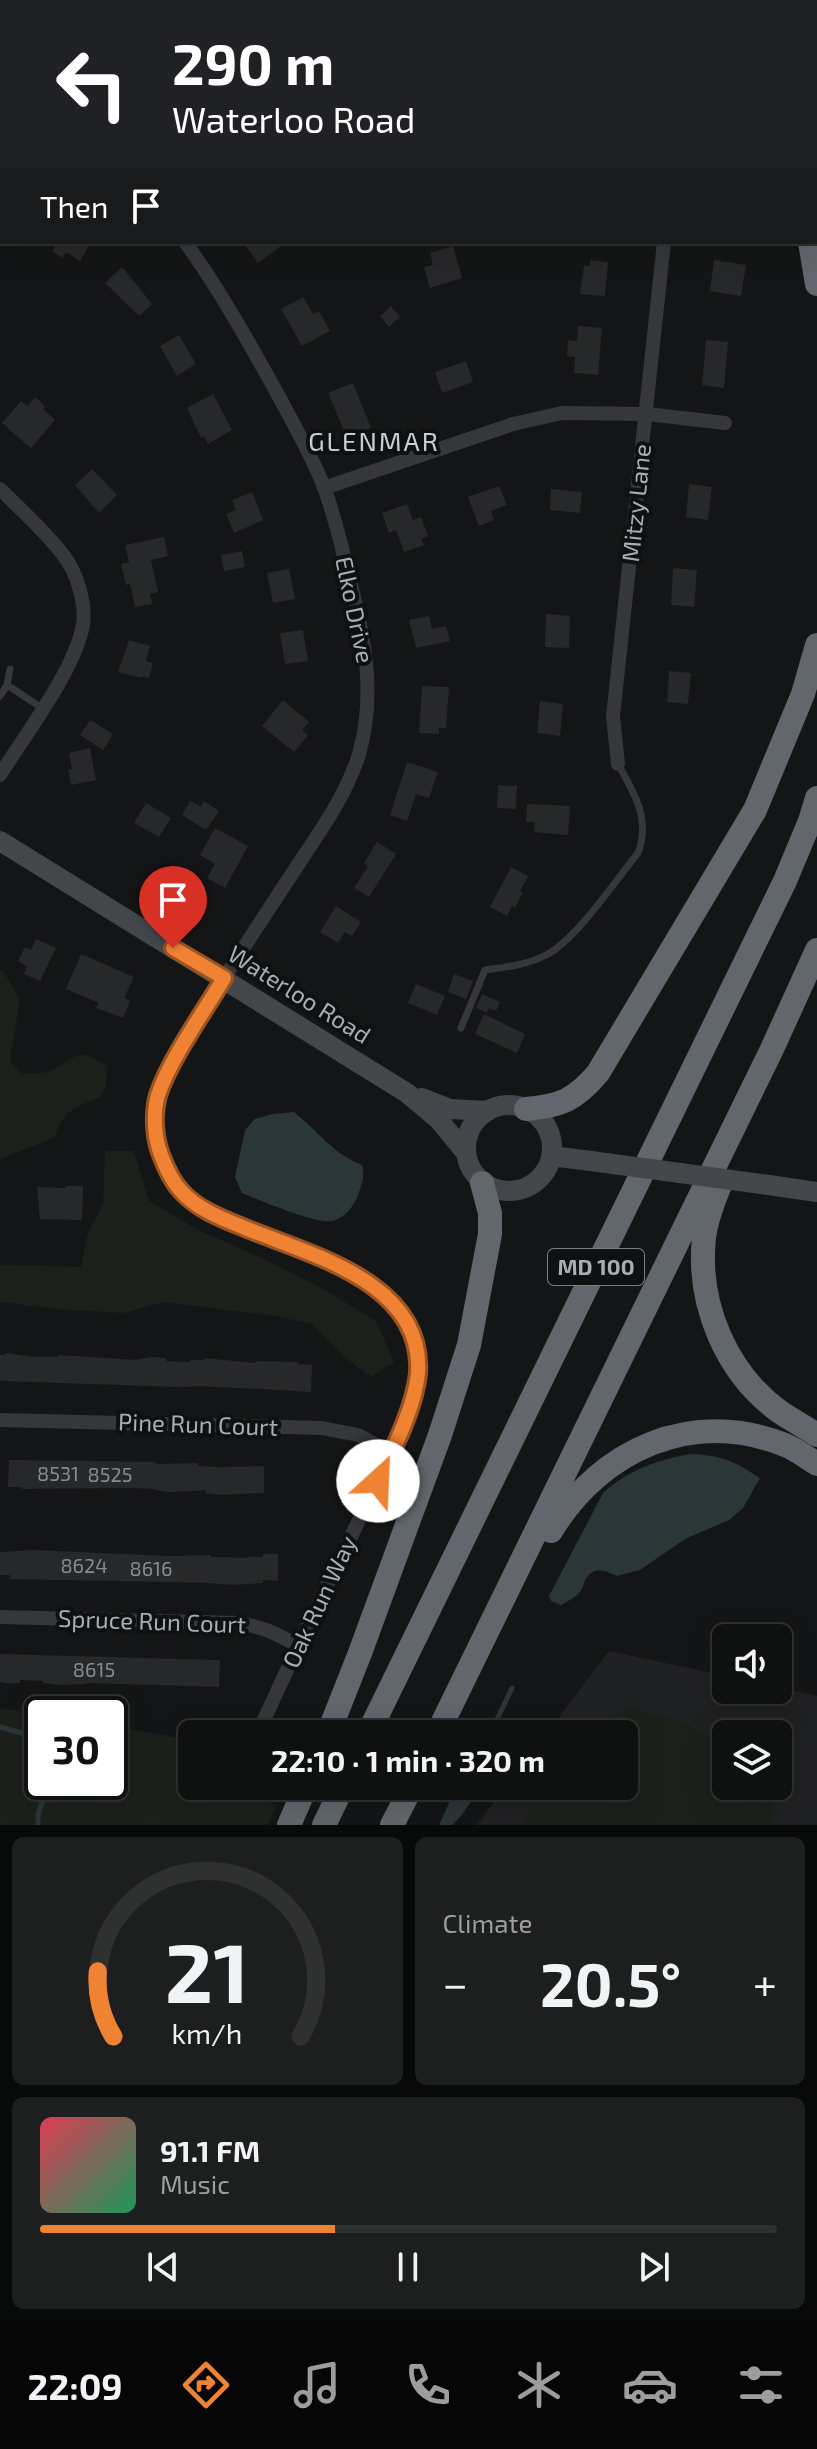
<!DOCTYPE html>
<html lang="en">
<head>
<meta charset="utf-8">
<style>
	:root { --surface:#0f1010; --page:#1d1e1e; --text:#f1f3f6; --muted:#9b9d9f; --line:#2f3030; --accent:#ef8233 }
	body { margin:0; font-family:"Exo 2",sans-serif; background:var(--page); color:var(--text); height:100vh; display:flex; flex-direction:column; font-size:30px; white-space:nowrap }
	* { box-sizing:border-box; margin:0 }
	p { font-size:26px; color:var(--muted) }
	.icon { flex:none; width:44px; height:44px; fill:none; stroke:currentColor; stroke-width:2; stroke-linecap:round; stroke-linejoin:round }
	.map { position:relative; height:1825px; overflow:hidden }
	.side { display:flex; flex-direction:column; gap:12px; padding:12px; background:#080909; flex:1 }
	.side>* { flex:none }
	.top-card { position:absolute; left:0px; top:0px; width:818px; height:244px; box-shadow:0 8px 32px #0002,0 0 0 2px var(--line); background:#202124; color:#fff; overflow:hidden }
	.controls { position:absolute; left:712px; top:1624px; display:grid; gap:16px }
	.controls a { display:grid; place-items:center; width:80px; height:80px; border-radius:12px; background:var(--surface); box-shadow:0 8px 32px #0002,0 0 0 2px var(--line); font-size:40px }
	.speed { position:absolute; left:24px; top:1696px; display:flex; gap:16px; font-size:40px; font-weight:700; text-align:center }
	.speed>* { display:grid; place-content:center; width:104px; height:104px; border-radius:50%; background:var(--surface); box-shadow:0 8px 32px #0002,0 0 0 2px var(--line); line-height:1 }
	.speed .limit { border:4px solid #111; border-radius:12px; background:#fff; color:#111 }
	.pin { position:absolute; display:grid; place-items:center; width:68px; height:68px; color:#fff; margin:-82px -34px; border-radius:50% 50% 50% 0; rotate:-45deg; box-shadow:0 0 8px #0007 }
	.pin .icon { rotate:45deg }
	.me { position:absolute; width:88px; margin:-44px; rotate:25deg; stroke-linejoin:round; filter:drop-shadow(0 0 6px #0008) }
	.turn { display:flex; align-items:center; gap:28px; height:168px; padding:0 40px; font-size:36px }
	.turn .icon { width:104px; height:104px; stroke-width:2.5 }
	.turn b { display:block; font-size:56px; line-height:68px }
	.then { display:flex; align-items:center; height:76px; padding:0 40px; background:#0003; gap:16px; font-size:30px }
	.big { font-size:60px; font-weight:700; line-height:1.1 }
	.side .card { flex:1; display:flex; flex-direction:column; justify-content:center; gap:12px; min-width:0; padding:0 28px; border-radius:12px; background:var(--page) }
	.side .dial { align-items:center; gap:0 }
	.dial svg { height:208px; overflow:visible; fill:none; stroke:var(--line); stroke-width:7; stroke-linecap:round; text-anchor:middle }
	.dial text { fill:var(--text); stroke:none }
	.song { display:flex; align-items:center; gap:24px }
	.cover { width:96px; height:96px; border-radius:12px; background:linear-gradient(135deg,hsl(350 70% 55%),hsl(150 70% 35%)) }
	.played { height:8px; border-radius:4px; background:linear-gradient(90deg,var(--accent) 40%,var(--line) 40%) }
	.keys { display:flex; justify-content:space-around; direction:ltr }
	.heat { display:flex; justify-content:space-between; align-items:center; font-size:44px; direction:ltr }
	.side .tiles { flex:1; display:grid; gap:12px; grid-template-columns:1fr 1fr }
	.card:last-child { grid-column:span 2 }
	.trip { position:absolute; left:178px; top:1720px; width:460px; height:80px; border-radius:12px; background:var(--surface); box-shadow:0 8px 32px #0002,0 0 0 2px var(--line); font-weight:700; line-height:80px; text-align:center }
	.menu { display:flex; height:128px; justify-content:space-around; align-items:center; background:#060606; color:var(--muted) }
	.menu .icon { width:56px; height:56px }
	.menu .on { color:var(--accent) }
	.menu b { font-size:36px; color:var(--text) }
	.map>svg:first-child { display:block }
	.built { fill:#202123; fill-rule:evenodd }
	.green { fill:#1b211a }
	.water { fill:#2b3639 }
	.lines { fill:none; stroke-linecap:round; stroke-linejoin:round }
	.stream { stroke:#2b3639; stroke-width:5 }
	.building { fill:#27282a }
	.lane { stroke:#35373b; stroke-width:7 }
	.street { stroke:#35373b; stroke-width:14 }
	.secondary { stroke:#43474b; stroke-width:20 }
	.highway { stroke:#61676c; stroke-width:24 }
	.secondary-bridge { stroke:#43474b; stroke-width:20 }
	.route-casing { stroke:#9b5421; stroke-width:20 }
	.route { stroke:#ef8233; stroke-width:14 }
	.labels { text-anchor:middle; stroke-width:8; stroke-linejoin:round; paint-order:stroke }
	.number-label { font-size:20px; fill:#868c92 }
	.shield { fill:#0f1011; stroke:#797f84; stroke-width:2 }
	.shield-label { font-size:22px; font-weight:bold; fill:#a6afb6 }
	.street-label { font-size:24px; fill:#a6afb6; stroke:#0f1011 }
	.neighbourhood-label { font-size:26px; letter-spacing:2px; fill:#c7cdd2; stroke:#0f1011 }
</style>
</head>
<body>
<div class="map">
<svg width="817" height="1825" viewBox="0 0 817 1825">
	<rect width="100%" height="100%" fill="#141516"/>
	<!-- built -->
	<path class="built" d="M609 1651 726 1676V1690H778V1687L817 1696V1825H477L506 1786H624V1734H546ZM726 1734H778V1786H726Z"/>
	<!-- green -->
	<path class="green" d="M0 971H3L20 999 10 1061 23 1074C32 1074 41 1074 49 1071 78 1059 73 1044 107 1066L106 1085 99 1098C73 1108 64 1110 54 1138L0 1159Z
		M105 1151H134L149 1201 200 1231 258 1256 320 1287 376 1321 394 1362 371 1377 346 1358 312 1324 275 1316 163 1302 124 1313 56 1309 0 1302V1265L81 1267 88 1233 103 1204Z
		M0 1708 42 1715V1782H110V1726L192 1740V1786H251L276 1807 267 1825H0Z
		M631 1709 675 1719 726 1744V1786H776L771 1825H519L551 1786H624V1734H593C605 1720 613 1712 631 1709Z"/>
	<!-- water -->
	<path class="water" d="M294 1112C317 1130 333 1154 362 1165 365 1176 362 1184 358 1195 354 1206 345 1218 332 1221 316 1224 259 1200 242 1193L235 1177 245 1130 255 1119 273 1114Z
		M690 1454C721 1455 734 1461 760 1478L743 1508 729 1520 685 1539 640 1570 617 1576C607 1571 595 1566 587 1577 584 1580 584 1585 582 1589 577 1597 568 1601 561 1605L551 1601 549 1596 603 1493C628 1470 657 1460 690 1454Z
		M457 1786H481L462 1815 452 1825H439Z"/>
	<g class="lines">
		<!-- stream -->
		<path class="stream" d="M0 1727 25 1734 42 1749
			M491 1732 512 1688
			M38 1825V1815L49 1782"/>
	</g>
	<!-- building -->
	<path class="building" d="M48 242H91L80 261 66 252 63 258 52 251 55 246Z
		M243 242H286L258 263Z
		M453 246 462 278 430 288 424 267 433 265 430 253Z
		M590 260 608 262 605 296 580 294 584 266H590Z
		M714 260 746 265 741 296 710 291Z
		M122 267 152 304 139 316 105 283Z
		M303 297 313 314 319 311 330 331 302 346 281 309Z
		M391 306 400 317 389 327 380 316Z
		M578 326 602 328 598 375 574 373 575 357 567 356 568 340 577 341Z
		M179 335 196 364 177 376 160 346Z
		M706 340 728 342 724 388 702 385Z
		M466 361 473 382 442 393 435 372Z
		M353 383 371 428 347 438 328 393Z
		M213 394 232 430 208 444 204 436 201 438 187 408Z
		M35 397 45 406 43 409 55 420 31 448 2 423 21 401 27 406Z
		M92 469 117 495 99 513 75 485Z
		M689 484 712 487 708 520 686 517Z
		M499 486 507 505 491 511 494 520 479 526 468 497Z
		M551 489 582 492 580 513 550 510Z
		M252 492 263 520 234 533 226 514 236 510 232 500Z
		M407 504 413 520 421 517 428 536 421 539 424 545 404 552 396 530 389 533 382 513Z
		M164 537 168 556 151 560 158 592 150 594 152 604 135 607 130 584 126 585 121 564 129 562 125 545Z
		M242 551 245 567 224 571 221 555Z
		M673 568 697 570 694 607 671 605Z
		M289 569 295 599 273 603 267 573Z
		M546 614 570 616 569 648 545 647Z
		M429 616 432 629 446 626 450 641 416 648 409 620Z
		M303 630 308 661 285 664 280 633Z
		M129 640 150 646 146 661 153 663 149 678 142 676 141 678 118 672Z
		M669 671 691 673 688 704 667 702Z
		M422 686 449 687 446 728H439V734L419 733Z
		M283 700 309 722 302 730 308 735 294 752 262 726Z
		M540 701 563 704 560 736 537 733Z
		M90 720 113 734 103 750 80 735Z
		M90 748 96 780 71 785 68 770 72 769 69 753Z
		M407 762 438 772 429 798 416 794 407 821 390 815Z
		M498 785 517 786 516 809 497 808Z
		M190 801 201 807 204 801 219 811 206 830 182 815Z
		M146 803 171 818 159 837 134 823Z
		M527 804 570 806 568 835 534 832 535 822H526Z
		M215 828 248 846 225 888 207 878 215 864 200 855Z
		M377 842 396 854 369 897 354 888 368 866 364 863Z
		M511 867 528 876 520 891 523 892 515 908 512 906 507 916 490 907Z
		M336 906 361 922 352 936 345 932 338 943 320 932Z
		M36 939 56 948 40 981 24 974 27 966 18 961 25 947 31 950Z
		M81 954 134 977 124 998 130 1001 123 1018 96 1008 99 1003 66 989Z
		M454 974 473 981 466 999 448 992Z
		M416 984 445 996 437 1015 408 1003Z
		M482 994 500 1002 496 1011 489 1008 487 1013 476 1008Z
		M484 1014 525 1034 517 1053 475 1034Z
		M66 1186H83L82 1220 40 1219 37 1187 66 1188Z
		M5 1353 34 1357H58V1355L138 1360V1359L152 1357 166 1358V1361L190 1362V1360H204V1358L256 1363V1361L298 1362V1364L312 1365 311 1392 203 1386 180 1387 0 1381V1355H5Z
		M9 1460 156 1462V1464L198 1463V1466L221 1467 264 1466V1493L221 1495 206 1493V1490L169 1492 155 1490V1489L131 1488 22 1489V1487H8Z
		M35 1550 170 1556 211 1555V1557L248 1558V1557H263V1554H278V1581L263 1580V1583L233 1585 210 1583 10 1579V1575H0V1552Z
		M0 1654 220 1660 219 1687 86 1683V1684L58 1685 43 1683V1681L20 1680V1683H5L0 1682Z"/>
	<g class="lines">
		<!-- lane -->
		<path class="lane" d="M541 2 542 0
			M10 669 7 685 42 708
			M0 696 7 685
			M461 1028 485 970C506 967 527 965 546 955 575 941 616 880 638 853 651 819 634 793 618 764"/>
		<!-- street -->
		<path class="street" d="M607 0 611 2
			M0 124 2 125
			M185 242C220 290 248 341 277 393 293 423 311 454 324 487 336 520 344 555 352 589 366 643 375 699 359 754 348 790 326 823 305 854 284 886 263 918 242 950 226 975 211 1000 196 1025 178 1055 155 1085 155 1121 155 1255 355 1226 407 1325 418 1346 420 1371 414 1393 404 1433 379 1477 362 1514 328 1583 295 1652 263 1722
			M324 488 513 424 562 413 647 414 725 423
			M0 489C22 511 45 531 64 556 77 573 86 603 83 625 75 670 25 735 0 775
			M618 764 613 716 664 242
			M0 1420 322 1428 358 1435 391 1453
			M0 1617 237 1623C261 1626 278 1634 298 1646"/>
		<!-- secondary -->
		<path class="secondary" d="M0 841 407 1093 438 1119 466 1153
			M422 1098 450 1109 488 1111
			M466 1148a43 43 0 1 1 86 0a43 43 0 1 1-86 0Z
			M551 1156 591 1161
			M769 1185 817 1192"/>
		<!-- highway -->
		<path class="highway" d="M785 0V2
			M816 178 817 183
			M810 242 817 284
			M526 1109C561 1106 575 1100 598 1073L755 810 803 694 817 645
			M720 1185C713 1202 706 1220 704 1238 697 1304 726 1373 780 1412 792 1420 805 1427 817 1435
			M551 1531C601 1449 692 1408 785 1445 796 1449 807 1458 817 1464
			M328 1734 360 1653 440 1435 469 1345 490 1234V1213L482 1183
			M368 1734 785 881 810 821 817 798
			M437 1734 772 1049 817 950
			M289 1825 306 1786
			M324 1825 343 1786
			M392 1825 412 1786"/>
		<!-- secondary-bridge -->
		<path class="secondary-bridge" d="M591 1161 769 1185"/>
	</g>
	<g class="lines">
		<defs>
			<path id="route" d="M173 948 224 978C204 1012 170 1059 158 1095 153 1113 154 1137 161 1155 166 1168 172 1182 182 1192 197 1209 223 1219 245 1228 310 1255 424 1282 418 1373 415 1407 393 1450 378 1481"/>
		</defs>
		<!-- route casing -->
		<use href="#route" class="route-casing"/>
		<!-- route -->
		<use href="#route" class="route"/>
	</g>
	<g class="labels">
		<!-- number labels -->
		<g class="number-label">
			<text x="58" y="1481">8531</text>
			<text x="110" y="1482">8525</text>
			<text x="84" y="1573">8624</text>
			<text x="151" y="1576">8616</text>
			<text x="94" y="1677">8615</text>
		</g>
		<!-- shield labels -->
		<rect class="shield" x="548" y="1249" width="96" height="36" rx="6"/>
		<g class="shield-label">
			<text x="596" y="1275">MD 100</text>
		</g>
		<!-- street labels -->
		<g class="street-label">
			<text transform="translate(637 503) rotate(-84)" y="8">Mitzy Lane</text>
			<text transform="translate(354 610) rotate(78)" y="8">Elko Drive</text>
			<text transform="translate(299 995) rotate(32)" y="8">Waterloo Road</text>
			<text transform="translate(198 1425) rotate(2)" y="8">Pine Run Court</text>
			<text transform="translate(320 1602) rotate(-65)" y="8">Oak Run Way</text>
			<text transform="translate(152 1622) rotate(2)" y="8">Spruce Run Court</text>
		</g>
		<!-- neighbourhood labels -->
		<g class="neighbourhood-label">
			<text x="374" y="451">GLENMAR</text>
		</g>
	</g>
</svg>
<div class="controls">
<a><svg class="icon" aria-label="sound" viewBox="0 0 24 24"><path d="M4 9h4l5-4v14l-5-4H4zM17 9q2 3 0 6"/></svg></a>
<a><svg class="icon" aria-label="layers" viewBox="0 0 24 24"><path d="M12 4l9 5-9 5-9-5zM3 14l9 5 9-5"/></svg></a>
</div>
<div class="speed"><div class="limit">30</div></div>
<div class="pin" style="left:173px;top:948px;background:#d93025"><svg class="icon" aria-label="arrive" viewBox="0 0 24 24"><path d="M6 21V4h12l-3 4 3 4H6"/></svg></div>
<svg class="me" style="left:378px;top:1481px" viewBox="-20 -20 40 40"><circle r="19" fill="#fff"/><path d="M0-13L10 11 0 6-10 11z" fill="#ef8233"/></svg>
<div class="trip">22:10 · 1 min · 320 m</div>
<div class="top-card">
<div class="turn"><svg class="icon" aria-label="left" viewBox="0 0 24 24"><path d="M17 20v-9H6M10 6l-5 5 5 5"/></svg><div><b>290 m</b>Waterloo Road</div></div>
<div class="then">Then<svg class="icon" aria-label="arrive" viewBox="0 0 24 24"><path d="M6 21V4h12l-3 4 3 4H6"/></svg></div>
</div>
</div>
<section class="side">
<div class="tiles">
<div class="card dial"><svg viewBox="0 0 100 80">
<path d="M14 69A42 42 0 1 1 86 69"/>
<path d="M14 69A42 42 0 0 1 8 44" stroke="#ef8233"/>
<text x="50" y="56" font-size="32" font-weight="700">21</text>
<text x="50" y="72" font-size="11">km/h</text>
</svg></div>
<div class="card"><p>Climate</p>
<div class="heat"><a>−</a><b class="big">20.5°</b><a>+</a></div>
</div>
<div class="card">
<div class="song"><i class="cover"></i><div><b>91.1 FM</b><p>Music</p></div></div>
<div class="played"></div>
<div class="keys"><svg class="icon" aria-label="previous" viewBox="0 0 24 24"><path d="M18 5L8 12l10 7zM5 5v14"/></svg><svg class="icon" aria-label="pause" viewBox="0 0 24 24"><path d="M8 5v14M16 5v14"/></svg><svg class="icon" aria-label="next" viewBox="0 0 24 24"><path d="M6 5l10 7-10 7zM19 5v14"/></svg></div>
</div>
</div>
</section>
<nav class="menu">
<b>22:09</b>
<svg class="icon on" aria-label="directions" viewBox="0 0 24 24"><path d="M12 3l9 9-9 9-9-9zM9 14v-3h6M13 9l2 2-2 2"/></svg>
<svg class="icon" aria-label="music" viewBox="0 0 24 24"><path d="M9 18V5l10-2v13"/><circle cx="6" cy="18" r="3"/><circle cx="16" cy="16" r="3"/></svg>
<svg class="icon" aria-label="phone" viewBox="0 0 24 24"><path d="M5 4h4l2 5-3 2q2 4 5 5l2-3 5 2v4C11 20 4 13 5 4z"/></svg>
<svg class="icon" aria-label="climate" viewBox="0 0 24 24"><path d="M12 3v18M4 7l16 10M4 17L20 7"/></svg>
<svg class="icon" aria-label="car" viewBox="0 0 24 24"><path d="M5 17H2v-5l4-1 3-4h7l3 4 3 1v5h-3M9 17h6M6 11h13"/><circle cx="7" cy="17" r="2"/><circle cx="17" cy="17" r="2"/></svg>
<svg class="icon" aria-label="filters" viewBox="0 0 24 24"><path d="M4 7h16M4 17h16"/><circle cx="9" cy="7" r="2"/><circle cx="15" cy="17" r="2"/></svg>
</nav>
</body>
</html>
